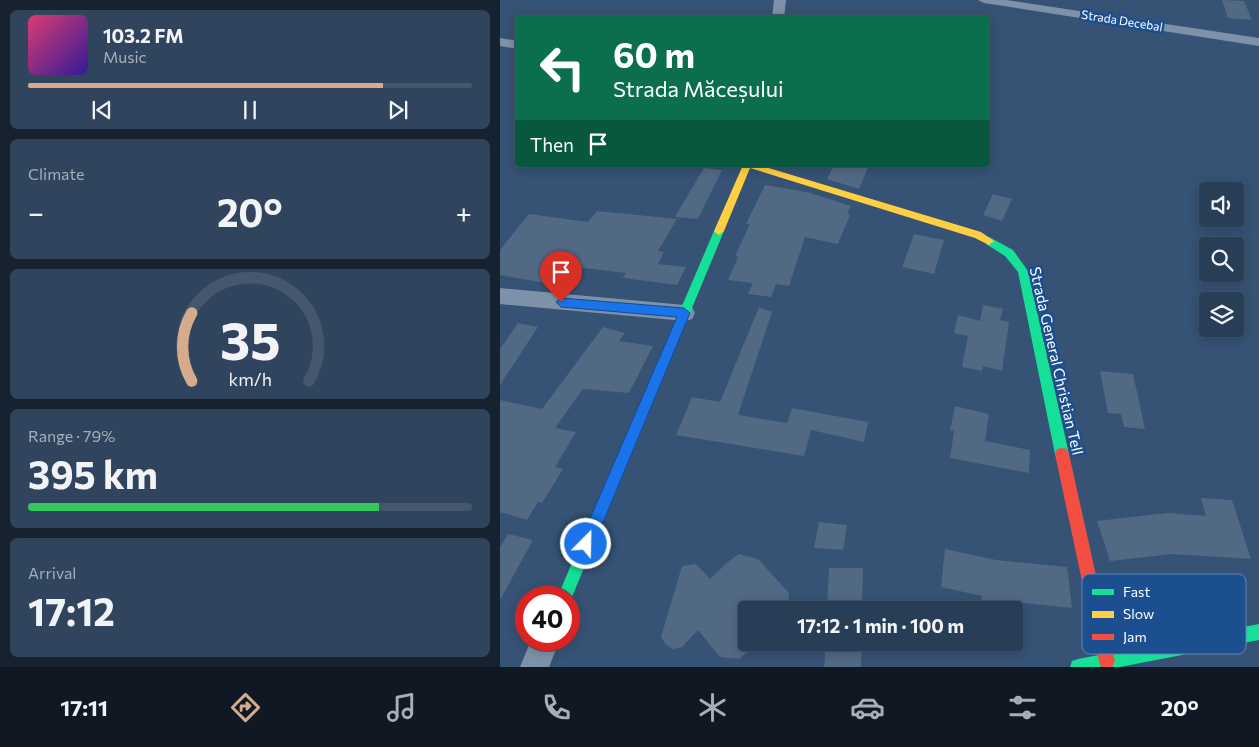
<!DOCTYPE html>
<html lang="en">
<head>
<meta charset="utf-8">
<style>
	:root { --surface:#283e57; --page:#30455d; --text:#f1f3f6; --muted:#a5aeba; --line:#44576d; --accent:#d6ab8b }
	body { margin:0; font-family:Commissioner,sans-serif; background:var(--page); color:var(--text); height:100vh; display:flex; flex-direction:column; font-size:19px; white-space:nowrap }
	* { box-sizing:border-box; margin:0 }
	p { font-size:16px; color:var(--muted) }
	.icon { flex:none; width:28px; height:28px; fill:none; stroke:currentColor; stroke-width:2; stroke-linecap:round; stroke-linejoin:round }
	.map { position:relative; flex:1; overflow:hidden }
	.panel { display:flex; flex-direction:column; gap:10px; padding:10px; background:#162230; width:500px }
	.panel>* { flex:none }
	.guide { position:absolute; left:15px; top:15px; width:475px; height:152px; border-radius:5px; box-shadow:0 2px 12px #0003,0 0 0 1px var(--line); background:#0b6e4f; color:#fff; overflow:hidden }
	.controls { position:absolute; left:699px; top:182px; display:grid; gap:10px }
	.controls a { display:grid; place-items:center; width:45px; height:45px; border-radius:5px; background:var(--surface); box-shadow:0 2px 12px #0003,0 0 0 1px var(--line); font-size:25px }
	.speed { position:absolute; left:15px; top:586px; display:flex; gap:10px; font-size:25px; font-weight:700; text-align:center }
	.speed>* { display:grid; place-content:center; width:65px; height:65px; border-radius:50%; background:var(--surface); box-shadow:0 2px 12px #0003,0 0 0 1px var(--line); line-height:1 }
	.speed .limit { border:8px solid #d22; background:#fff; color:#111 }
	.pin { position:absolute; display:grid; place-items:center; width:42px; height:42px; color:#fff; margin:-51px -21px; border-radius:50% 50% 50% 0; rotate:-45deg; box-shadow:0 0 5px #0007 }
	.pin .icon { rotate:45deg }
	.me { position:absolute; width:55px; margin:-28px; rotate:23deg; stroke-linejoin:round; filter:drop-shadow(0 0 4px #0008) }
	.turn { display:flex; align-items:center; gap:18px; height:105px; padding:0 15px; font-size:22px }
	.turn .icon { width:65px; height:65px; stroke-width:2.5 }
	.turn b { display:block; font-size:35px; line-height:42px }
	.then { display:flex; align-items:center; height:48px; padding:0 15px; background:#0003; gap:10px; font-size:19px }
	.big { font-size:38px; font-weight:700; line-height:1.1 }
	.panel .tile { flex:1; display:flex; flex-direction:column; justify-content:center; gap:8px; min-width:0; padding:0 18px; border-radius:8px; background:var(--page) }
	.panel .dial { align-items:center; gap:0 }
	.dial svg { height:130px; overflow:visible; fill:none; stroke:var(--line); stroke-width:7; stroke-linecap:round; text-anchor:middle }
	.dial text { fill:var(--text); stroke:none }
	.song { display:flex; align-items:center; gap:15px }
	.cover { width:60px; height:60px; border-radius:8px; background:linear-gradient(135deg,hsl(340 70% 55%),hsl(250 70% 35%)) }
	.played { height:5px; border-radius:2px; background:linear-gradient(90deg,var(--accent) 80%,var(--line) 80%) }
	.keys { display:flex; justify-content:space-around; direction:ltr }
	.heat { display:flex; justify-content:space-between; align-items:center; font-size:28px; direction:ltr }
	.charge { height:8px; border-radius:4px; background:linear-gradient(90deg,#34c759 79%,var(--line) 0) }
	.trip { position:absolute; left:238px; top:601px; width:285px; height:50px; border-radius:5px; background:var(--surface); box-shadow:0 2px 12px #0003,0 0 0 1px var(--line); font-weight:700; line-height:50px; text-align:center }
	.tab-bar { display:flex; height:80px; justify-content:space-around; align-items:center; background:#101923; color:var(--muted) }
	.tab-bar .icon { width:35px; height:35px }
	.tab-bar .selected { color:var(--accent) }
	.tab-bar b { font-size:22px; color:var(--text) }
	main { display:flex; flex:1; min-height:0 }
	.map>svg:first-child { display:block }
	.building { fill:#526984 }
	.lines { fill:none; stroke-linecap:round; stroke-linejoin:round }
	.street { fill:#7d92a8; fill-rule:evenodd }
	.fast { fill:#16e098; fill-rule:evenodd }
	.slow { fill:#ffcf43; fill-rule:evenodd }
	.jam { fill:#f24e42; fill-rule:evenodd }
	.route { fill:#1a73e8; stroke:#114b97 }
	.labels { text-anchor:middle; stroke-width:5; stroke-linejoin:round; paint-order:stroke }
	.far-street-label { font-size:12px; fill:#fff; stroke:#1b4f8f }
	.street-label { font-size:15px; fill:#fff; stroke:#1b4f8f }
	.key { fill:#1b4f8f; stroke:#5f84b1; stroke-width:1 }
	.key-label { font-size:14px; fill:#fff }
</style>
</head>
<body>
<main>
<section class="panel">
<div class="tile">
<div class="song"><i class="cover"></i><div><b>103.2 FM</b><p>Music</p></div></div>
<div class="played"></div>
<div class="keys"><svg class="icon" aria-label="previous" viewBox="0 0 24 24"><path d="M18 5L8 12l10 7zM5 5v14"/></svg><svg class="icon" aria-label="pause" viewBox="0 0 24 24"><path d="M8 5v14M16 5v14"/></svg><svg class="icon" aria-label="next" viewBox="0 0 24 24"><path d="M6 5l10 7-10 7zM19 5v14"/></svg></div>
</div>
<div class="tile"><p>Climate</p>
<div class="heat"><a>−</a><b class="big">20°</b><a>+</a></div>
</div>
<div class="tile dial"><svg viewBox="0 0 100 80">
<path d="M14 69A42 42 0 1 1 86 69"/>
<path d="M14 69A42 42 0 0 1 14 27" stroke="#d6ab8b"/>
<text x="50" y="56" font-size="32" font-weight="700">35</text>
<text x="50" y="72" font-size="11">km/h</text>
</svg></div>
<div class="tile"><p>Range · 79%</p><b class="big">395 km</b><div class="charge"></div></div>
<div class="tile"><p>Arrival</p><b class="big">17:12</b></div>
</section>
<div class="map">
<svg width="759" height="667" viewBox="0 0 759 667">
	<rect width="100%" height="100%" fill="#365274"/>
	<!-- building -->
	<path class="building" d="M722 0 744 1 752 20 728 18Z
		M334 165H369L359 189 327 179Z
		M204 168 222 170 198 219 175 217Z
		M265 185 307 192 351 206 347 214 350 215 338 244 305 237 289 286 276 284 271 297 248 294 253 283 228 280 238 257 235 256 250 224H246Z
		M493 194 512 199 502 221 483 215Z
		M97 211 177 219 158 251 164 252 158 264 186 267 177 285 123 278 126 273 59 265 45 283 0 275V250L29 214 88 222Z
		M414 234 444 240 434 274 402 267Z
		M483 305 503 309 500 320 509 322 502 371 483 366 482 371 462 367 468 336 454 333 458 315 480 321Z
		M259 307 272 312 238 415 287 423 292 408 368 422 364 442 311 430 304 456 176 435 192 397 220 402Z
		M18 323 38 327 0 385V349Z
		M103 327 125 333 119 341 153 346 129 393 83 389 55 428 76 432 55 467 63 469 42 503 38 502 27 520 0 512V400L42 409Z
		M600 371 633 374 645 429 624 427 621 414 608 413Z
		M455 406 489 414 485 441 530 450 529 473 450 458 454 431 450 430Z
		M701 498 732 500 751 559 672 554 610 561 597 521 668 513 706 516Z
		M319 522 347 525 343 550 314 548Z
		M8 534 33 540 0 600V547Z
		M445 549 496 560 567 567 572 608 503 601 502 606 481 601 482 596 441 587Z
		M239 554 258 559 289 593 288 610H246V642H259L239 659 220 657 198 630 182 647 173 649 166 645 161 637 182 566 196 564 210 579 229 561Z
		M329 568H363L362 610H327Z
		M326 642H362L361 667H324Z"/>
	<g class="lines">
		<!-- street -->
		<path class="street" d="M274 0H286L284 18H272Z
			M478 0H506L759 38V46L484 3Z
			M0 38 18 41V49L0 46Z
			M0 288 185 305 192 307 195 313 192 319 185 321 0 304Z
			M31 640H60L49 667H20Z"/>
		<!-- fast -->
		<path class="fast" d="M219 227 224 231 69 604V598H57L214 231Z
			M489 237 513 250 528 271 569 454 567 459 562 460 557 459 555 454 518 272 505 256 486 244 484 241 486 238Z
			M759 624V640L620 667H570L572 661 578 659Z"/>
		<!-- slow -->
		<path class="slow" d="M243 165H259L481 232 494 241 489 245 475 238 250 168 224 231 219 235 216 233 214 231Z"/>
		<!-- jam -->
		<path class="jam" d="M562 448 567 449 569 454 615 661 612 667H601L599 661 555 454 557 449Z"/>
	</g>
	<!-- route -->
	<path class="route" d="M61 298 184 308 190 313 92 549 86 551 81 549 79 544 177 317 61 307 56 302Z"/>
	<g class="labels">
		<!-- far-street labels -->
		<g class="far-street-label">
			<text transform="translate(622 21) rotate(9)" y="4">Strada Decebal</text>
		</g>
		<!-- street labels -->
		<g class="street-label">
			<text transform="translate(556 361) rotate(77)" y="5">Strada General Christian Tell</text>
		</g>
	</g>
	<!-- legend -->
	<rect x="582" y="574" width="164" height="80" rx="8" class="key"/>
	<rect x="592" y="589" width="22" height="6" fill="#16e098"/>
	<rect x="592" y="611" width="22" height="7" fill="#ffcf43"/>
	<rect x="592" y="634" width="22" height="6" fill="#f24e42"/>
	<g class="key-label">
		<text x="623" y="597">Fast</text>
		<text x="623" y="619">Slow</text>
		<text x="623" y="642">Jam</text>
	</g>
</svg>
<div class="controls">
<a><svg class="icon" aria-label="sound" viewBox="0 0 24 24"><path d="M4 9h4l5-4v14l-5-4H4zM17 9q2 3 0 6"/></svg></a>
<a><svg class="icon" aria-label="search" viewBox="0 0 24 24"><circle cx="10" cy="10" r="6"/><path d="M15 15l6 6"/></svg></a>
<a><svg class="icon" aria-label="layers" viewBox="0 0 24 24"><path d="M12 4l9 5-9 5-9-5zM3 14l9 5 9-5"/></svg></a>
</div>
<div class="speed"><div class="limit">40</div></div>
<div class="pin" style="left:61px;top:302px;background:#d93025"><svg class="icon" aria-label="arrive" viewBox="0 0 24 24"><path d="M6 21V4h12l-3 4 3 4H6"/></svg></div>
<svg class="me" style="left:86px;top:544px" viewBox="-20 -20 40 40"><circle r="17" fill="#1a73e8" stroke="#fff" stroke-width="3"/><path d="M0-11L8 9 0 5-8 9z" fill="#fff"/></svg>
<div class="trip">17:12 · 1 min · 100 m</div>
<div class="guide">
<div class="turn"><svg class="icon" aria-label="left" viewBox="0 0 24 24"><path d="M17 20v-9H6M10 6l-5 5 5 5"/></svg><div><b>60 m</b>Strada Măceșului</div></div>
<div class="then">Then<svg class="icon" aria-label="arrive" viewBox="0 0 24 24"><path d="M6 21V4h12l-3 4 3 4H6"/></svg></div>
</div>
</div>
</main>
<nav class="tab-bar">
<b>17:11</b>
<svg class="icon selected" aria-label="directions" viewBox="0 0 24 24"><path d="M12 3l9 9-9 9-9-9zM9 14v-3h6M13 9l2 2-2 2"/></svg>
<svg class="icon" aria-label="music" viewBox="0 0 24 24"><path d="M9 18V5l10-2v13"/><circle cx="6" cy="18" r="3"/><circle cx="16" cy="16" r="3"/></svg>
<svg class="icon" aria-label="phone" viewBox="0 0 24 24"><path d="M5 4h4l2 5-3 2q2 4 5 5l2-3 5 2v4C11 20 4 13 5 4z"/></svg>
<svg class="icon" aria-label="climate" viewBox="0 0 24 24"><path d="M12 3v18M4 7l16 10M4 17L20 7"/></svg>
<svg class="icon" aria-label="car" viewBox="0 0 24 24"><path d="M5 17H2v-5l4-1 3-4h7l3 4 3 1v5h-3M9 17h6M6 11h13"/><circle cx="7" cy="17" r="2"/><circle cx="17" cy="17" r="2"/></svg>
<svg class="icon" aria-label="filters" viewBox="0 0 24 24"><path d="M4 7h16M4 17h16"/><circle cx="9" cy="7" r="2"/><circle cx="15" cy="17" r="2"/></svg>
<b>20°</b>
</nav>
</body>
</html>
